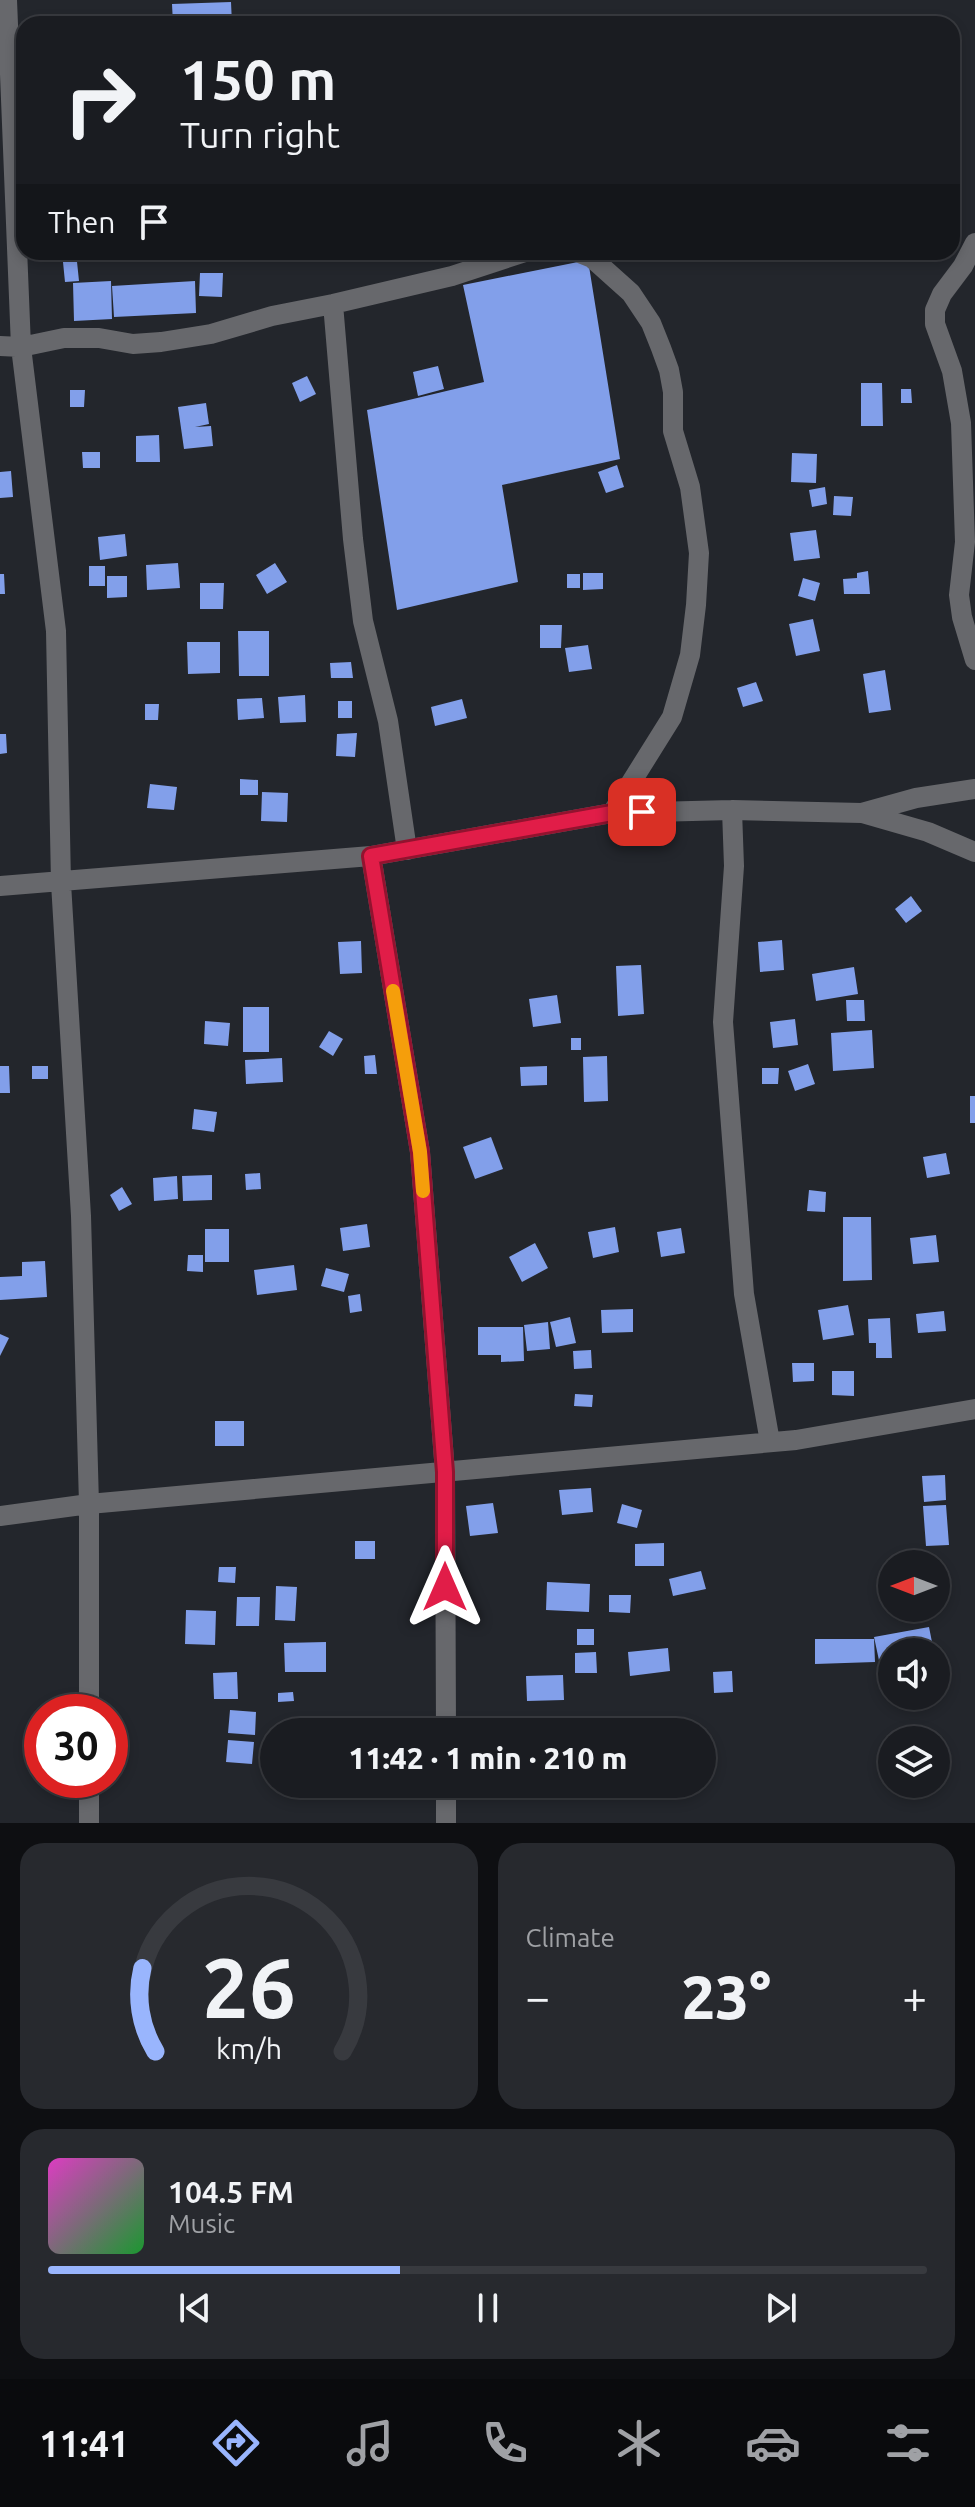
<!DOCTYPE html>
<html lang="en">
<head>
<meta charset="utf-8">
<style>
	:root { --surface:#1a1c21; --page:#27292e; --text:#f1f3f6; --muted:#9fa1a5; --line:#383a3f; --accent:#99b5fd }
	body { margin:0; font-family:Ubuntu,sans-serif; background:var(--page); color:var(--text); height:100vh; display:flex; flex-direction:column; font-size:30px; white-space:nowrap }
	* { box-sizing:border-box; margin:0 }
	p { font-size:26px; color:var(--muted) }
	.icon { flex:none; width:44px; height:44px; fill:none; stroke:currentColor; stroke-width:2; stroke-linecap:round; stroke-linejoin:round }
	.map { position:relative; height:1823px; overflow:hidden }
	.drawer { display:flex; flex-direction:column; gap:20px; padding:20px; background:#0e0f12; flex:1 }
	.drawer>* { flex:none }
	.top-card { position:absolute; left:16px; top:16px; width:944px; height:244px; border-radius:24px; box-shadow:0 4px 12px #0003,0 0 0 2px var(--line); background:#1a1c21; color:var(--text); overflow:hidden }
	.needle { width:52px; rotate:270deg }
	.controls { position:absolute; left:878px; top:1550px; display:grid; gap:16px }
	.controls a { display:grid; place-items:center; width:72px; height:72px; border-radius:50%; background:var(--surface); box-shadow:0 4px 12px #0003,0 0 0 2px var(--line); font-size:40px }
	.speed { position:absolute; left:24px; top:1694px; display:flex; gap:16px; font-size:40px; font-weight:700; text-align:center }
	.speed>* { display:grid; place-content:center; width:104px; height:104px; border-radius:50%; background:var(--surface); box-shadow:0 4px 12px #0003,0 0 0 2px var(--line); line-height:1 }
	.speed .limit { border:12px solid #d22; background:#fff; color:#111 }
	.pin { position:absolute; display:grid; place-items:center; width:68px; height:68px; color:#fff; margin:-34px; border-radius:16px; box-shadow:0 4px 12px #0006 }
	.me { position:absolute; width:88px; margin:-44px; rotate:0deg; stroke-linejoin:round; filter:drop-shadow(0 0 6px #0008) }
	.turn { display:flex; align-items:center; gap:28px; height:168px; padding:0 32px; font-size:36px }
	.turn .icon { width:104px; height:104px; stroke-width:2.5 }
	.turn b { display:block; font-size:56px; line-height:68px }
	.then { display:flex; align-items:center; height:76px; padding:0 32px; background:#0003; gap:16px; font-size:30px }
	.big { font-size:60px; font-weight:800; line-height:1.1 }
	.drawer .card { flex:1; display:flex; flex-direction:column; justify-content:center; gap:12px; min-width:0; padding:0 28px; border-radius:24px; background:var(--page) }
	.drawer .dial { align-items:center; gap:0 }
	.dial svg { height:208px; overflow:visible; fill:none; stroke:var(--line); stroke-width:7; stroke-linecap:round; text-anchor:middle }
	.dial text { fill:var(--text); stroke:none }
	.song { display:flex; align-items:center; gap:24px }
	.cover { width:96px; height:96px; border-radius:12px; background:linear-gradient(135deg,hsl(310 70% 55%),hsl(130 70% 35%)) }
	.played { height:8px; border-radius:4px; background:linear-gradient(90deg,var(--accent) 40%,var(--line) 40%) }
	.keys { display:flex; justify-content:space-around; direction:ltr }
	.heat { display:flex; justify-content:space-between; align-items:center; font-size:44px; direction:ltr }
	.drawer .tiles { flex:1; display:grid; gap:20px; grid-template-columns:1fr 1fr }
	.card:last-child { grid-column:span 2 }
	.trip { position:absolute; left:260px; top:1718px; width:456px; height:80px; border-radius:40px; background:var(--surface); box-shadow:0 4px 12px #0003,0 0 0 2px var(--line); font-weight:800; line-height:80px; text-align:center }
	.dock { display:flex; height:128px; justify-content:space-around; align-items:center; background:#0a0b0d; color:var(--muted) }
	.dock .icon { width:56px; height:56px }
	.dock .on { color:var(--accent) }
	.dock b { font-size:36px; color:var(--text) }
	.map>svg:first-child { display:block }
	.building { fill:#829fea }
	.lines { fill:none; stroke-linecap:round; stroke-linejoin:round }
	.minor { stroke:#67686c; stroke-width:20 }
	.route-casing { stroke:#92132f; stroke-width:20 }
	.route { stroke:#e11d48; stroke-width:14 }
	.slow { stroke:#f59e0b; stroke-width:14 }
</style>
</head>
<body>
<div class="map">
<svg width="975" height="1823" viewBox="0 0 975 1823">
	<rect width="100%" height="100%" fill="#23262c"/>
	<!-- building -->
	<path class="building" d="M231 2 232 24H173L172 4Z
		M62 252H76L79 281 65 282Z
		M588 260 620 459 502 485 518 582 397 610 367 410 484 382 463 285Z
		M200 273H223L222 297 199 296Z
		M111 281 112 319 74 321 73 283Z
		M195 281 196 313 114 317 112 286Z
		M438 366 444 389 418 396 413 372Z
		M307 376 316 394 300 402 292 383Z
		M861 383H882L883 426H861Z
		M901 389H911L912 403H901Z
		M70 390H85L84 407H70Z
		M206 403 209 424 195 427 211 426 213 446 184 449 178 407Z
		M159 435 160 462H136V436Z
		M82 452H100V468H83Z
		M792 453 817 454 816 483 791 482Z
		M617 465 624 487 606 493 598 472Z
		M11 471 13 497 0 498V472Z
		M825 487 827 504 812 507 809 490Z
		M834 496 853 497 851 516 833 515Z
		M816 530 820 558 794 561 790 533Z
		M125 534 127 556 100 560 98 537Z
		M178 563 180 588 147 590 146 565Z
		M275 563 287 582 267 594 256 575Z
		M89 566H105V586H89Z
		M868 571 870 594H844L843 579 857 578V573Z
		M583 573H603V589L583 590Z
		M0 574H4L5 594H0Z
		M567 574H580V588H567Z
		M107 576H127V597L107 598Z
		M803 578 820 583 815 601 798 596Z
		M200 583H224L223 609H200Z
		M813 619 820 651 796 656 789 624Z
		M540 625H562L561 648H540Z
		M238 631H269V676H239Z
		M187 642H220V673L188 674Z
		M588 645 592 669 569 672 565 648Z
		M351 662 353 678H331L330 663Z
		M885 670 891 710 869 713 863 674Z
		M756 682 763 701 743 707 737 688Z
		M305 695 306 722 280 723 278 697Z
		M262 698 264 718 238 720 237 699Z
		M462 699 467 718 435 726 431 707Z
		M338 701H352V718H338Z
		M145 704H159L158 720H145Z
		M357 733 355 757 336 756 337 734Z
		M0 734H6L7 753 0 754Z
		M240 779 258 780V795H240Z
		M150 784 177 787 174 810 147 808Z
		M262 792 288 793 287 822 261 821Z
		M911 896 922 911 906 923 895 909Z
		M782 940 784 970 760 972 758 942Z
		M361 941 362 973 340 974 338 942Z
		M641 965 644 1014 618 1016 616 966Z
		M854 967 858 994 816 1001 812 974Z
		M557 995 561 1023 533 1027 529 999Z
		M846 1000H864L865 1021H847Z
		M243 1007H269V1052H243Z
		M795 1019 798 1045 773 1048 770 1022Z
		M205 1021 230 1023 228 1046 204 1044Z
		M872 1030 874 1068 833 1071 831 1033Z
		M329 1031 343 1039 333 1056 319 1047Z
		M571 1038H581V1050H571Z
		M375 1055 377 1074H365L364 1056Z
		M607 1056 608 1101 584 1102 583 1057Z
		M282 1058 283 1082 246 1084 245 1060Z
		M808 1064 815 1084 795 1091 788 1071Z
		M0 1066H9L10 1093H0Z
		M32 1066H48V1079H32Z
		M547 1066V1085L521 1086 520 1067Z
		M762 1068H779L778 1084H762Z
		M970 1096H975V1123H970Z
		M194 1109 217 1112 214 1132 192 1129Z
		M491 1137 503 1169 475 1179 463 1147Z
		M946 1153 950 1174 927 1178 923 1157Z
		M260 1173 261 1189 246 1190 245 1174Z
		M212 1175V1200L183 1201 182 1176Z
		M177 1176 178 1199 154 1201 153 1178Z
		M122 1187 132 1204 119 1211 110 1195Z
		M809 1190 826 1192 825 1212 807 1211Z
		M843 1217H871L872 1280 843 1281Z
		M367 1224 370 1247 343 1251 340 1228Z
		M615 1227 619 1252 593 1258 588 1232Z
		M681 1228 685 1253 661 1257 657 1232Z
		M205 1229H229V1262H205Z
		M936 1235 939 1262 913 1264 910 1238Z
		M535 1243 548 1268 522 1282 509 1257Z
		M188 1255H203V1272L187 1271Z
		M45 1261 47 1297 0 1300V1277L22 1276V1262Z
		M294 1265 297 1290 257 1295 254 1270Z
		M326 1268 349 1274 344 1292 321 1286Z
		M360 1294 362 1311 350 1313 348 1296Z
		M848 1305 854 1335 823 1340 818 1310Z
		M633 1309V1332L602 1333 601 1310Z
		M944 1311 946 1331 918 1333 916 1314Z
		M570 1317 576 1343 556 1347 550 1322Z
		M890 1318 892 1358H876V1343H869L868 1319Z
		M548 1322 550 1349 527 1351 524 1325Z
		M478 1327H523L524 1361 501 1362V1355H478Z
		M0 1334 9 1338 0 1356Z
		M591 1350 592 1368 574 1369 573 1351Z
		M792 1363H814V1381L793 1382Z
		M832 1371H854V1396L832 1395Z
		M575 1394 593 1395 592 1407 574 1406Z
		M215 1421H244V1446H215Z
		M945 1475 946 1500 924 1502 922 1476Z
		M591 1488 593 1512 562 1515 559 1490Z
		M493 1503 498 1533 470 1536 466 1506Z
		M622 1504 642 1510 637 1528 617 1523Z
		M946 1505 949 1545 926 1546 923 1506Z
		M355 1541H375V1559H355Z
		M664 1543V1566H635V1544Z
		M219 1567H236L235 1583 218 1582Z
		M701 1571 706 1589 673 1596 669 1579Z
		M547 1582 590 1584 589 1612 546 1610Z
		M276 1586 297 1587 295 1621 275 1620Z
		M609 1595H631L630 1613 609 1612Z
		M237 1597H260L259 1626H236Z
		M186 1610 216 1611 215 1645 185 1644Z
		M929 1627 934 1652H892V1663L880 1665 874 1637Z
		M577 1629H594V1645H577Z
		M815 1639H874L875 1662 815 1664Z
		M326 1642V1672H285L284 1643Z
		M668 1648 670 1671 630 1676 628 1652Z
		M596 1652 597 1673H575V1653Z
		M732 1671 733 1692 714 1693 713 1672Z
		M237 1672 238 1699H214L213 1673Z
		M563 1675 564 1700 527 1701 526 1676Z
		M293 1692 294 1701 278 1702V1693Z
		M230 1710 256 1712 255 1735 228 1733Z
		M228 1740 254 1742 252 1764 226 1762Z"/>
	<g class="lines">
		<!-- minor -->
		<path class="minor" d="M975 243 963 266 942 294 935 310V324L952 371 961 423 965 542 959 595 962 617 975 660
			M577 252 592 258 631 293 651 323 661 348 669 370 673 392V431L690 487 699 553 696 605 690 655 672 717 612 813
			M333 304 353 539 363 621 388 721 407 850
			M0 346 21 347 7 0
			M732 810 734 866 723 1022 744 1294 770 1442
			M862 813 928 832 975 852
			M371 856 420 1152 445 1472 446 1732
			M0 886 371 856 612 813 732 810 862 813 916 798 975 789
			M0 1516 89 1504 796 1440 975 1409
			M89 1712V1504L81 1216 61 883 56 631 21 347 64 338H99L133 344 161 342 211 334 272 316 333 304 452 276 525 252
			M446 1784V1823
			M89 1823V1780"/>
	</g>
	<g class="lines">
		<defs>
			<path id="route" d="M445 1587V1472L420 1152 371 856 612 813 642 812"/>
		</defs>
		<!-- route casing -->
		<use href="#route" class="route-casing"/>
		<!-- route -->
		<use href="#route" class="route"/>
		<!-- slow -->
		<path class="slow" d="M393 991 420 1152 423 1191"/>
	</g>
</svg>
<div class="controls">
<a><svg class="needle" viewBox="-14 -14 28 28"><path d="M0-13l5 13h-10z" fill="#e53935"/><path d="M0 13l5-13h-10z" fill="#9fa1a5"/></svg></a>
<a><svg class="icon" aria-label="sound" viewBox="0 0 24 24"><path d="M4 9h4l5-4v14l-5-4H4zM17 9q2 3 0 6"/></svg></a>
<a><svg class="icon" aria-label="layers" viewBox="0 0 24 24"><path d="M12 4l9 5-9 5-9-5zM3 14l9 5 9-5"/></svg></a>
</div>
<div class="speed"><div class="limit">30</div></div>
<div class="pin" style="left:642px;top:812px;background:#d93025"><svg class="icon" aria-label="arrive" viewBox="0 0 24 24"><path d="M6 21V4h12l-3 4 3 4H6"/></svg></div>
<svg class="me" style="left:445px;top:1587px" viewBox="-20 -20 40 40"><path d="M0-17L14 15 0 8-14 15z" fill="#e11d48" stroke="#fff" stroke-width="4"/></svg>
<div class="trip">11:42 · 1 min · 210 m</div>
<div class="top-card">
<div class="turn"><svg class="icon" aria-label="right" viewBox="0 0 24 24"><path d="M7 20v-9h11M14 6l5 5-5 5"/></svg><div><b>150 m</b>Turn right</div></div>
<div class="then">Then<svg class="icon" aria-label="arrive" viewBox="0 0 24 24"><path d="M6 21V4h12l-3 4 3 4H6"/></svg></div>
</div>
</div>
<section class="drawer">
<div class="tiles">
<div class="card dial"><svg viewBox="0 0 100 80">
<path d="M14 69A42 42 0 1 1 86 69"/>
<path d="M14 69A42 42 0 0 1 9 37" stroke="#99b5fd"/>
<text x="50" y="56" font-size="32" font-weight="700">26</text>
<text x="50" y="72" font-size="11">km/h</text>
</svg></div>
<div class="card"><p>Climate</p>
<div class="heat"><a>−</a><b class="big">23°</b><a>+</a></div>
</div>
<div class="card">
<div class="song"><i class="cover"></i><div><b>104.5 FM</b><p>Music</p></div></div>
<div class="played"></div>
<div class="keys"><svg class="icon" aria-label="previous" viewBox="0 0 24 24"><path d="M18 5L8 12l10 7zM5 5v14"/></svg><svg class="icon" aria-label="pause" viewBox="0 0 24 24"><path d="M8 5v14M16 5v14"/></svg><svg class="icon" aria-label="next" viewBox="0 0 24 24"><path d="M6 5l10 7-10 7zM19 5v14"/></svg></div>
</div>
</div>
</section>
<nav class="dock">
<b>11:41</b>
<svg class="icon on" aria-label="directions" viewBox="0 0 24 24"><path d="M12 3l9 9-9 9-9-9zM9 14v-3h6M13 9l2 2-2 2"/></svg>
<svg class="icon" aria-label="music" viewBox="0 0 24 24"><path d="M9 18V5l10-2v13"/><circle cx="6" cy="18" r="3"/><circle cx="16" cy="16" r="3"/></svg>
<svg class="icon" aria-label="phone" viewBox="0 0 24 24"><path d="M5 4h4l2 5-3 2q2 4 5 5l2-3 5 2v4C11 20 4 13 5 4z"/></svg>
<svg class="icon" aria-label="climate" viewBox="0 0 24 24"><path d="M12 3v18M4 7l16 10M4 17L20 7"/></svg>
<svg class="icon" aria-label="car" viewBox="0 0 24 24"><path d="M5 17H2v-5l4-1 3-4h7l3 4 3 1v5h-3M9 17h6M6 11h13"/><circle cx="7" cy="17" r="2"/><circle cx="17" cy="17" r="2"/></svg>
<svg class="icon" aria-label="filters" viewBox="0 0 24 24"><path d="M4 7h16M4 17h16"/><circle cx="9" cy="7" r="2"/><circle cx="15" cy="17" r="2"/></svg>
</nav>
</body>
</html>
